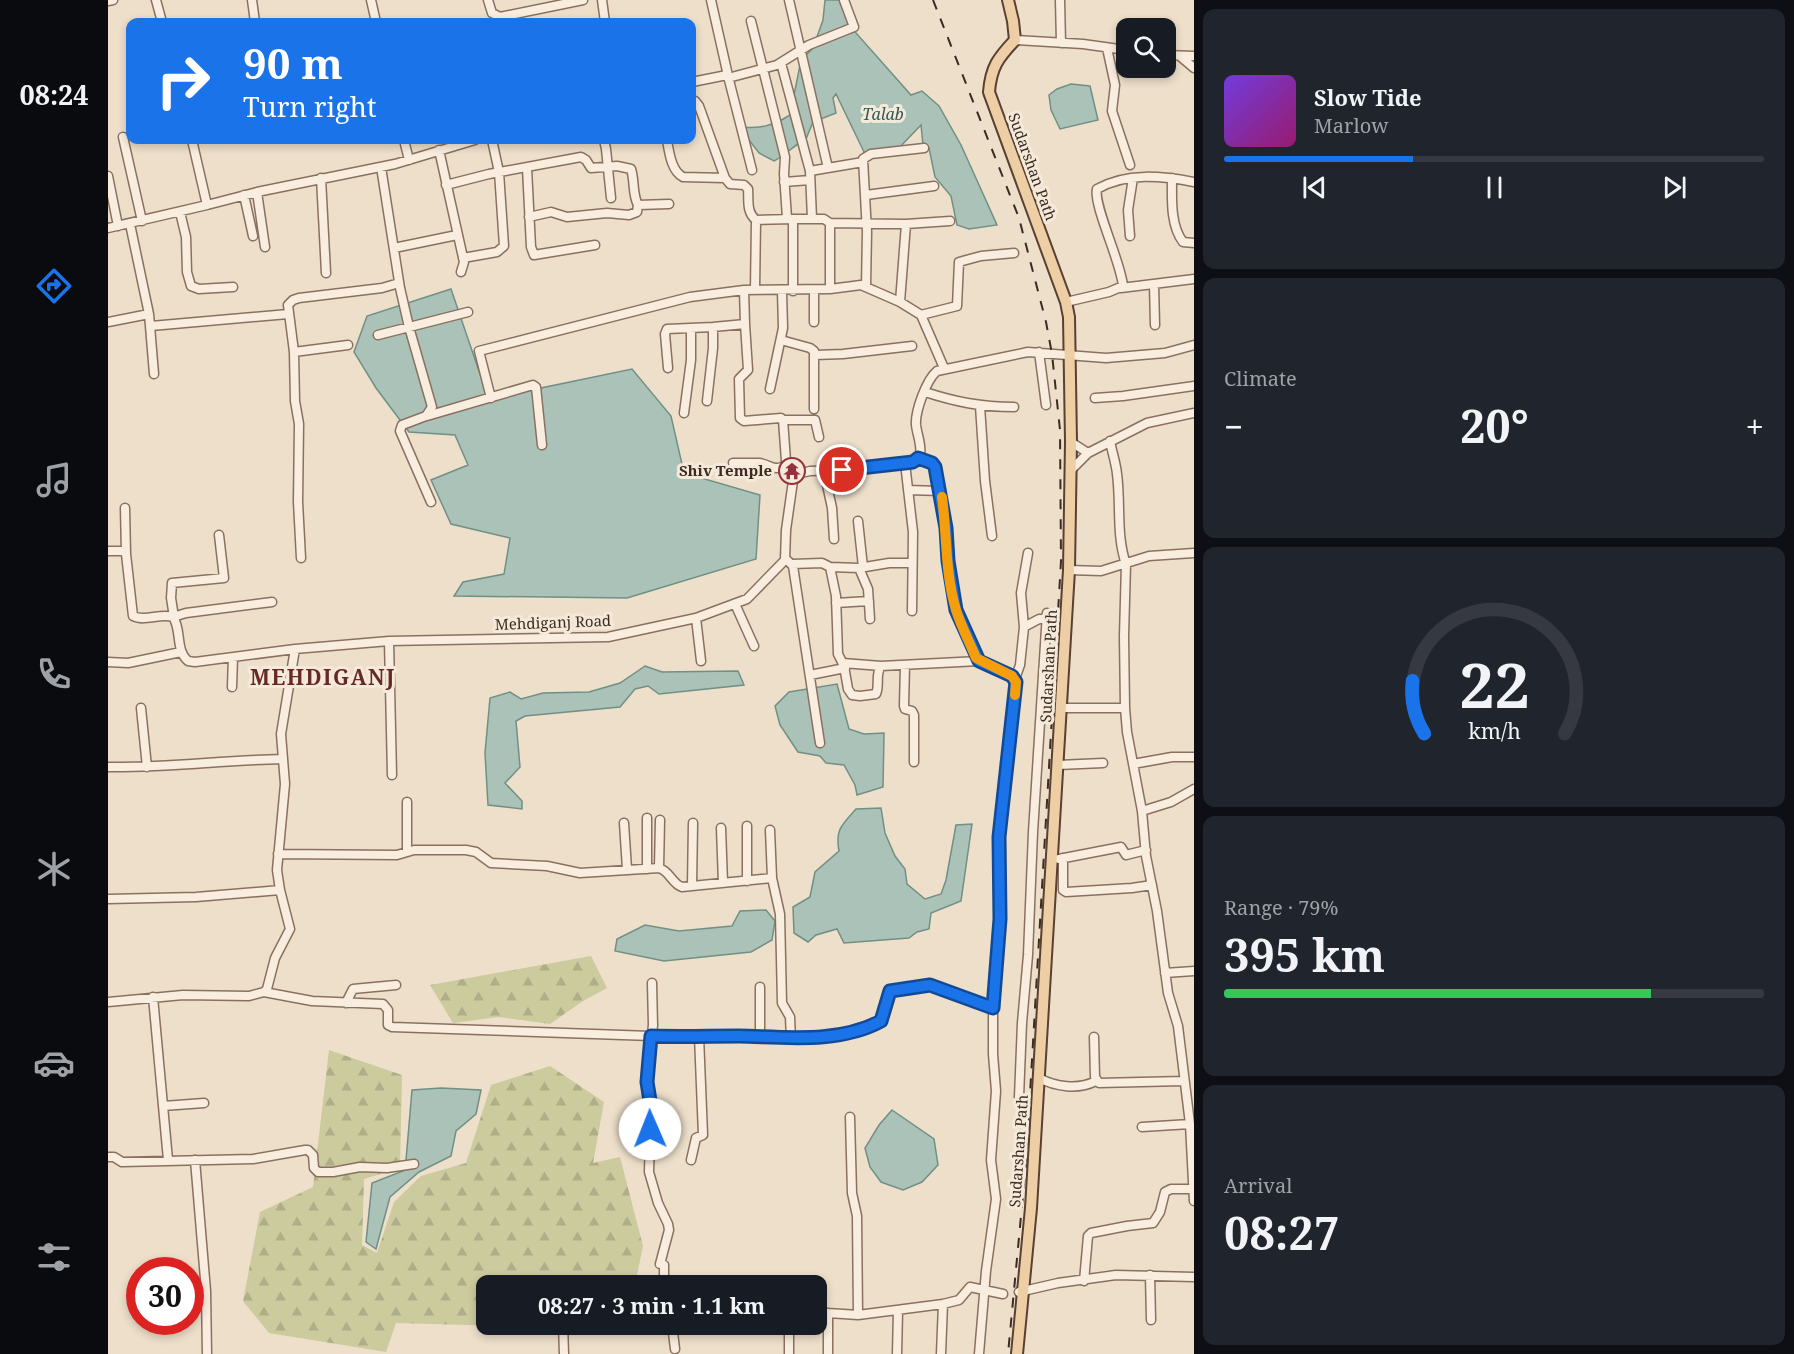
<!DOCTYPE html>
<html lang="en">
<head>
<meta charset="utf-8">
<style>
	:root { --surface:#171b24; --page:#20242c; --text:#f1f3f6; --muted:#9ea1a6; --line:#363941; --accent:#1a73e8 }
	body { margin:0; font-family:"Noto Serif",serif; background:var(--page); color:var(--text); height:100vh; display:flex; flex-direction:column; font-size:22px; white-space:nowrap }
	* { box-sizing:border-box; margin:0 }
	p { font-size:20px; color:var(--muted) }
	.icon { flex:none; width:33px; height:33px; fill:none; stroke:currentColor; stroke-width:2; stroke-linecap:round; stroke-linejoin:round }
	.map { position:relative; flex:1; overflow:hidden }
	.side { display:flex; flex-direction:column; gap:9px; padding:9px; background:#0d0f14; width:600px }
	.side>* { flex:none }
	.hud { position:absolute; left:18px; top:18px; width:570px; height:126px; border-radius:12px; box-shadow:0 3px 9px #0003; background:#1a73e8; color:#fff; overflow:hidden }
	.controls { position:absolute; left:1008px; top:18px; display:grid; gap:12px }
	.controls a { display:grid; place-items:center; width:60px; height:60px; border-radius:12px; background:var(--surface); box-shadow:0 3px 9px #0003; font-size:30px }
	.speed { position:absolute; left:18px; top:1257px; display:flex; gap:12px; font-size:30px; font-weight:700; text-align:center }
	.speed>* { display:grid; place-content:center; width:78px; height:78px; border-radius:50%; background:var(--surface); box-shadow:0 3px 9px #0003; line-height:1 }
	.speed .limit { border:9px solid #d22; background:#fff; color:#111 }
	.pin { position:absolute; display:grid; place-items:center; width:51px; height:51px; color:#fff; margin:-26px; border:3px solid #fff; border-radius:50%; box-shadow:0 2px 6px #0007 }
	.me { position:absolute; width:66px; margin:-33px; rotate:359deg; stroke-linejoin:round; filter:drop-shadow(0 0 4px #0008) }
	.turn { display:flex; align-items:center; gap:21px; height:126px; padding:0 18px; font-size:27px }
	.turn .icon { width:78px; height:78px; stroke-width:2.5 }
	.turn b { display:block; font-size:42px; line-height:51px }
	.big { font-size:45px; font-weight:700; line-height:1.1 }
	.side .tile { flex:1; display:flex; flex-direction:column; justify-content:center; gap:9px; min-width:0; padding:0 21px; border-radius:12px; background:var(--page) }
	.side .dial { align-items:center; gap:0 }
	.dial svg { height:156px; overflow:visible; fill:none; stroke:var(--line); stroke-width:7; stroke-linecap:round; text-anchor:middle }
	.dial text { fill:var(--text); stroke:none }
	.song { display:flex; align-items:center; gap:18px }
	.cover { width:72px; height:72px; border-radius:9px; background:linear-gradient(135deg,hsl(260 70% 55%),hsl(320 70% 35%)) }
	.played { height:6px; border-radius:3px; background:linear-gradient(90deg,var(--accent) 35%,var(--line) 35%) }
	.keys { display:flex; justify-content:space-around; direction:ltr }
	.heat { display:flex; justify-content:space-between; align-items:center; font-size:33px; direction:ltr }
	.charge { height:9px; border-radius:4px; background:linear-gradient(90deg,#34c759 79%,var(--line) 0) }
	.trip { position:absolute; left:368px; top:1275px; width:351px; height:60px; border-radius:12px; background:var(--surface); box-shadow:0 3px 9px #0003; font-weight:700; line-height:60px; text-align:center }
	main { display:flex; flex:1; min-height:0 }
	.tab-bar { display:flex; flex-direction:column; width:108px; justify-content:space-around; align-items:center; background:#090b0e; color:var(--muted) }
	.tab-bar .icon { width:42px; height:42px }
	.tab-bar .on { color:var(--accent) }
	.tab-bar b { font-size:27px; color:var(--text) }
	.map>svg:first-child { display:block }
	.forest { fill:url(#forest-firs) }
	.water { fill:#abc2b8; stroke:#719085; stroke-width:1.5 }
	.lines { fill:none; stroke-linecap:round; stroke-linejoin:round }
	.minor-casing { stroke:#8a715f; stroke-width:11 }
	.major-casing { stroke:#584033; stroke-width:14 }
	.minor { stroke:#f8edde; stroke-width:8 }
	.major { stroke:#eecea5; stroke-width:10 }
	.rail { stroke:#3b2b22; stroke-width:2; stroke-dasharray:10 10; stroke-linecap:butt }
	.route-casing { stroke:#114b97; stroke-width:15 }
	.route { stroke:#1a73e8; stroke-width:10 }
	.slow { stroke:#f59e0b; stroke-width:10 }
	.labels { text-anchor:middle; stroke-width:6; stroke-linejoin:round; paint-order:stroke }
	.street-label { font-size:15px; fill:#3b2b22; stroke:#f5eada }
	.poi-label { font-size:15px; font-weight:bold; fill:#3b2b22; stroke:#f5eada; text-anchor:end }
	.water-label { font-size:16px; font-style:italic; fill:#325a53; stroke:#f5eada }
	.district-label { font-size:21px; font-weight:bold; letter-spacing:1.5px; fill:#662923; stroke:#f5eada }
</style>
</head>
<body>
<main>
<nav class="tab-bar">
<b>08:24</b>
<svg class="icon on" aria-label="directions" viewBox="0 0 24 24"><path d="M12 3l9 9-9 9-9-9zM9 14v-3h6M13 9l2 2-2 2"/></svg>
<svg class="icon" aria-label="music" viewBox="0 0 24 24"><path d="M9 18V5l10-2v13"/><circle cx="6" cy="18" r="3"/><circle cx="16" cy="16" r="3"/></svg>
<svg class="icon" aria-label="phone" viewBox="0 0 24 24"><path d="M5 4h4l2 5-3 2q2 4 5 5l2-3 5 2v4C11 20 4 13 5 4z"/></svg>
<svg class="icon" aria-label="climate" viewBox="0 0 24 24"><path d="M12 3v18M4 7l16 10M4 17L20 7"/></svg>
<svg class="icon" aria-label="car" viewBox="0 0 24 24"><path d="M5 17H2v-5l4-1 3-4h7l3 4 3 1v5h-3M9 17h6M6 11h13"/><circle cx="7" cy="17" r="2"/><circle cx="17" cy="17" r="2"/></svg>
<svg class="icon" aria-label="filters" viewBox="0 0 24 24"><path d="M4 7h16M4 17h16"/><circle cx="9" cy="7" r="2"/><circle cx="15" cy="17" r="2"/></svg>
</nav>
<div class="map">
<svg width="1086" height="1354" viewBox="0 0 1086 1354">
	<defs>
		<pattern id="forest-firs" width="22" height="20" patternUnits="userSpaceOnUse" patternTransform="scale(1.5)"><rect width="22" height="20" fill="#cbcb9e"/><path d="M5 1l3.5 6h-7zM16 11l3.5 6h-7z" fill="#afae88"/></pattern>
	</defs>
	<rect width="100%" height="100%" fill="#eddfca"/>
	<!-- forest -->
	<path class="forest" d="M483 956 499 988 475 1001 442 1024 390 1017 345 1023 322 985Z
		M221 1050 294 1075 292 1168 256 1179 254 1245 269 1253 286 1202 313 1176 358 1163 383 1085 442 1066 496 1102 485 1163 512 1157 535 1246 527 1285 378 1286V1324L402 1325 397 1326 288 1323 278 1352 161 1333 135 1301 152 1212 205 1187Z"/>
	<!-- water -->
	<path class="water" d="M717 0H736L741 22 740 24 803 95 814 91 831 106 853 145 889 225 861 229 849 225 843 196 827 177 821 148 815 145 813 125 789 150 757 154 728 94 725 98 728 113 705 122 698 139C686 145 678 155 666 161L651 153 631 127C651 129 665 126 682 115L693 60 705 48 715 20Z
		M963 84 982 86 990 120 952 129 943 110 941 95 949 89Z
		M343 289 373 377 385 398 524 369 563 416 576 473 652 495 648 559 519 598 346 596 355 582 396 574 402 538 343 524 323 480 360 465 347 435 301 432 268 388 246 352 259 316Z
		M537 666 554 672 630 671 636 685 551 694 540 686 527 689 512 707 417 716 408 721 412 767 397 783 414 801V809L380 805 377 753 382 698 402 692 413 699 435 693 481 692 512 683Z
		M729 684 741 729 756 734 776 733 775 787 749 795 747 785 736 765 718 763 712 756 690 752 672 725 667 706 681 692Z
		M773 808 777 833 787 856 797 869 799 884 817 899 833 894 838 880 848 825 864 824 853 901 823 913 821 929 809 932 801 938 736 943 729 929 708 935 700 942 686 933 685 907 702 897 707 872 731 851C727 829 734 825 748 809Z
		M658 910 667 921 664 940 643 952 556 961 507 951 509 939 537 925 571 931 624 926 632 911Z
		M333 1088 373 1090 368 1114 348 1131 343 1156 311 1172 282 1197 268 1249 258 1242 264 1183 295 1171 298 1160 304 1090Z
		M784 1110 826 1139 830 1165 814 1182 795 1190 773 1182 762 1167 757 1148 771 1125Z"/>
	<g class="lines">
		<defs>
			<path id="minor" d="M48 0 54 22
				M144 0 147 22
				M263 0 268 22
				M380 0 384 13 392 17 475 0
				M494 0 497 22
				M603 0 621 80 644 170
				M681 0 720 168
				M952 0 953 43
				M0 1 5 0
				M643 21 677 157 676 174 679 218
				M907 40 975 44 1018 50
				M999 48 1007 85 1004 111 1022 165
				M1058 55 1086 56
				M1073 57 1086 68
				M673 63 702 171 704 219
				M620 78 669 65 701 45 746 27 736 0
				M584 82 619 75
				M584 100 587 101 591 106 617 178 622 184 636 185 640 189C641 200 638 212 648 220L685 219V291
				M15 137 34 221
				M84 140 99 205
				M296 140 301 160
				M496 140 498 149 503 198
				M559 140C561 151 563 171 575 177L617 178
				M331 150 356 262 353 272
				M273 167 292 288 301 327 324 407 318 416 294 425 292 431 323 502
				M419 168 423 247 426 255 487 245
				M702 171 755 162
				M0 176 10 226
				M213 178 218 273
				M1064 178C1064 198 1062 225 1075 242L1086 243
				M676 182 702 180
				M338 185 381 174 473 157 478 160 483 168 509 166 523 169C527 181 524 194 530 205L561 204
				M149 192 157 247
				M136 195 145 236
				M758 195 826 186
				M72 212 78 237 79 272 83 286 91 289 125 287
				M421 217 443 212 459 217 499 213 521 215 529 212 530 205
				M685 219H716L722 223
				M22 224 41 314 46 374
				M0 228 99 205 149 192 287 164 367 140
				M1022 236 1020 210 1025 178
				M286 248 349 235
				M355 258 389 252 396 246 391 172 384 140
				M1046 284 1047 325
				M758 286 759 232 755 159 763 154 816 148
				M1013 288 1086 279
				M722 289V223L798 224 842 221
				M647 290 648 220
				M706 290V322
				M792 302 798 224
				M958 302 1001 292 1015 286C1013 262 985 205 989 189 1019 172 1054 176 1086 182
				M813 315 849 306 851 262 873 256 906 253
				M0 322 41 314
				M637 324 640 370 631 379 632 418 636 421 673 418 675 420 678 461 693 473
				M43 326 180 314
				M270 335 360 312
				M673 340 702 348 706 351V409
				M186 352 240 345
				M931 352 938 405
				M707 355 735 354 804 346
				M560 368 557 334 559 329 605 327 637 324 636 290
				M662 389 675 328 674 291
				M817 392C848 402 873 407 906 407
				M383 398 371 351 582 297 636 290 722 289 753 285 792 302 813 315 836 368
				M987 398 1015 396 1086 386
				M599 401 605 348V327
				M872 406 877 481 884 536
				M576 413 583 360V328
				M319 416 425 385 428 387 434 445
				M675 420H707L711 437
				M1002 441C1004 452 1008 463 1009 474 1013 503 1008 536 1018 564L1016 636 1017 708 1019 732 1034 811 1038 856 1049 911 1060 993 1070 1026 1082 1124 1086 1201
				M963 442 980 453
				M810 458 824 463 829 473 838 528 840 561 848 610 868 658 904 676 908 686 891 837 893 905 885 1008V1054L888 1091 883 1160 888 1199 878 1271 871 1354
				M625 463C633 463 642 463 651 463 663 464 666 474 680 463
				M797 463 805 532 804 611
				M963 470 980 453 1039 423 1086 413
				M716 471 724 508 726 539
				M800 490 832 491
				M17 508 18 554
				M750 521 755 567
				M0 551H15L18 554 25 616C36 622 52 613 65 617 74 630 67 650 80 661L87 662 187 649 281 641 500 637 588 618 639 599 677 560 678 530 685 481 693 473 702 471 753 469 805 461C808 459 811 458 812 454 814 446 809 434 808 425 807 412 818 380 829 371L920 352 998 358 1057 353 1086 345
				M193 558 190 502 191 424 187 401 186 352 180 305 185 300 191 298 274 288 291 283
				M680 561 685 566 712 743
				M684 564 714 563 722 567 728 596 730 654 736 666 740 689 744 695 752 696 768 694C772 685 767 674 773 666L871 661
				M722 567 751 568 781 563H804
				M751 568 760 589 762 619
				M961 570 993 571 1041 556 1086 553
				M728 603 761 601
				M627 604 646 646
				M65 617 78 613 164 602
				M66 617 63 598 64 583 116 578 111 535
				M588 618 593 661
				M916 627 913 593 920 553
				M281 641 284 775
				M0 662 20 663 73 652
				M735 663 773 666
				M797 665 796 706 797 709 804 711 806 715V762
				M702 675 737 668
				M907 679 912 665 916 627 931 619H939
				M124 687 125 657
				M33 708 39 767
				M954 708H1017
				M1025 764 1064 757H1086
				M950 765 995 763
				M0 767C58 768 116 760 174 759
				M299 802V852
				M1034 811 1063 802 1086 789
				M516 823 519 869
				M639 826V881
				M613 828 615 883
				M662 830 664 878 672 914 674 1003 682 1017 683 1039
				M170 854 289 855 306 850H358L368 852 383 863 439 866 472 873 551 868C562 871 564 884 574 887L664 878
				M955 858V890L958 892 1024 888 1044 885
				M951 859 1013 847 1018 855 1038 850
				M551 868 552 820
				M539 869V818
				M584 886 585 823
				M0 899 88 897 172 890
				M1057 973 1086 971
				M544 983 545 1025 539 1082 543 1107 541 1172 550 1203 560 1224 561 1230 552 1264
				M156 992 204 1001 275 1004 280 1010V1025L284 1027 543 1036H591L685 1039 735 1033 773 1021 782 991 822 985 885 1008
				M45 997 60 1160
				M0 1002 75 995 141 996 156 992 159 989 167 958 182 929 172 890 169 870 177 784 173 734 187 649
				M238 1003 245 989 288 985
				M652 1037V987
				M986 1037 987 1077 991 1083 1075 1081
				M931 1078C948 1087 970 1090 988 1081
				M911 1097 914 1023 920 955 925 832 939 613
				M55 1106 96 1103
				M742 1117 744 1193 749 1216 750 1315
				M1034 1127 1082 1124
				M0 1157H6L14 1162 145 1159 197 1150H200L205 1155 206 1168 210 1172H225L252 1167 279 1168 306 1164
				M87 1160 98 1291 99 1354
				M583 1160 588 1138 595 1135 591 1036
				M556 1265V1286
				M1042 1275 1043 1320
				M976 1281 980 1236 983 1233 1019 1226 1045 1223 1052 1212 1057 1192 1063 1189H1085
				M911 1292 950 1283 1008 1275 1086 1277
				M708 1312 720 1313
				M455 1324 456 1354
				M564 1324 567 1349
				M397 1325 399 1324
				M681 1354V1324
				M720 1354V1313L750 1315 835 1304 851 1300 862 1287 895 1294
				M789 1354 790 1311
				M833 1354 835 1304"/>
			<path id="major" d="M900 0 905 21 907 40C890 58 883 67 881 92L958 302 961 317 963 442 961 570 923 1208 909 1354"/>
		</defs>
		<!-- minor casing -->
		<use href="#minor" class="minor-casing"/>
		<!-- major casing -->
		<use href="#major" class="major-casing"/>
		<!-- minor -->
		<use href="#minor" class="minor"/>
		<!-- major -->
		<use href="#major" class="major"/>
		<!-- rail -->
		<path class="rail" d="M825 0 911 218 938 322 944 354 952 430 953 561 918 1163 900 1354"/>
	</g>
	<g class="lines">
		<defs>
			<path id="route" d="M542 1129 543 1107 539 1082 543 1036C572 1037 602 1036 631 1036 677 1037 731 1044 773 1021L782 991 822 985 885 1008 892 919 891 837 908 682 904 676 871 661 848 610 840 561 838 528 827 467 824 463 810 458 805 462 734 470"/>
		</defs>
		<!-- route casing -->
		<use href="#route" class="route-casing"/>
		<!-- route -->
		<use href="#route" class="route"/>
		<!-- slow -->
		<path class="slow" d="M834 497C839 534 837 574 848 610 853 626 862 643 868 658L904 676 908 682 907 695"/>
	</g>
	<!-- icons -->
	<defs>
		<symbol id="temple-ring" viewBox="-11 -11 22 22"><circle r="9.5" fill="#f5eada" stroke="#96313e" stroke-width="1.5"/><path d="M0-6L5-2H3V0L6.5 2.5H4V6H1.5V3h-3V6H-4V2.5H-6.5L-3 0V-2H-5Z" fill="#96313e"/></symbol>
	</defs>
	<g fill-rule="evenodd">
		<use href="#temple-ring" x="669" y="456" width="30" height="30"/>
	</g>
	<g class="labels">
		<!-- street labels -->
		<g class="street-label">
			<text transform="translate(924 167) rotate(70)" y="5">Sudarshan Path</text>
			<text transform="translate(445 623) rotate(-2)" y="5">Mehdiganj Road</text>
			<text transform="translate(941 666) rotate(-87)" y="5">Sudarshan Path</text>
			<text transform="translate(911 1151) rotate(-86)" y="5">Sudarshan Path</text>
		</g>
		<!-- poi labels -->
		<g class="poi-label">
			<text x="664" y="476">Shiv Temple</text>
		</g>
		<!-- water labels -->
		<g class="water-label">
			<text x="775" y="120">Talab</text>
		</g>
		<!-- district labels -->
		<g class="district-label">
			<text x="215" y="685">MEHDIGANJ</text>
		</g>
	</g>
</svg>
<div class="controls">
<a><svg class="icon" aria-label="search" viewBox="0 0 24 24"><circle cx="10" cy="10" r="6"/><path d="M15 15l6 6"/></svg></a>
</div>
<div class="speed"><div class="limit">30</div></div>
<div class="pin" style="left:734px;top:470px;background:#d93025"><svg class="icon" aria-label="arrive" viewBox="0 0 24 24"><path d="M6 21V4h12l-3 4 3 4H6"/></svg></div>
<svg class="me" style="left:542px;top:1129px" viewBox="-20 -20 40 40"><circle r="19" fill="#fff"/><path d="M0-13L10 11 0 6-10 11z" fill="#1a73e8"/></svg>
<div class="trip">08:27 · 3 min · 1.1 km</div>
<div class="hud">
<div class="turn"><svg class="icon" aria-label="right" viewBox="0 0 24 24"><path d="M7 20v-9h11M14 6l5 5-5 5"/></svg><div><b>90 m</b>Turn right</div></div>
</div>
</div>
<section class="side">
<div class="tile">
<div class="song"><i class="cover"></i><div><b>Slow Tide</b><p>Marlow</p></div></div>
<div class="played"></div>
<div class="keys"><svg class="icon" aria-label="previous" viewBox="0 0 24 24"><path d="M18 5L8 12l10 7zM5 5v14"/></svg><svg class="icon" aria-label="pause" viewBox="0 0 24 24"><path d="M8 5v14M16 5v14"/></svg><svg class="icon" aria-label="next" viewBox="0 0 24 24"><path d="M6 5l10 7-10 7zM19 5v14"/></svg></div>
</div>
<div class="tile"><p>Climate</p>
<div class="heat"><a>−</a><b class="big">20°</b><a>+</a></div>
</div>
<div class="tile dial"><svg viewBox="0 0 100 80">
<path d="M14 69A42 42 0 1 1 86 69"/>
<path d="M14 69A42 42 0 0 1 8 42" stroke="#1a73e8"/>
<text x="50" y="56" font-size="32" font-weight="700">22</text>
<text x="50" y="72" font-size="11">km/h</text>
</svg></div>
<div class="tile"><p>Range · 79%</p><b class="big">395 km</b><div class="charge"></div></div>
<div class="tile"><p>Arrival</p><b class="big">08:27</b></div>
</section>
</main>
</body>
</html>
